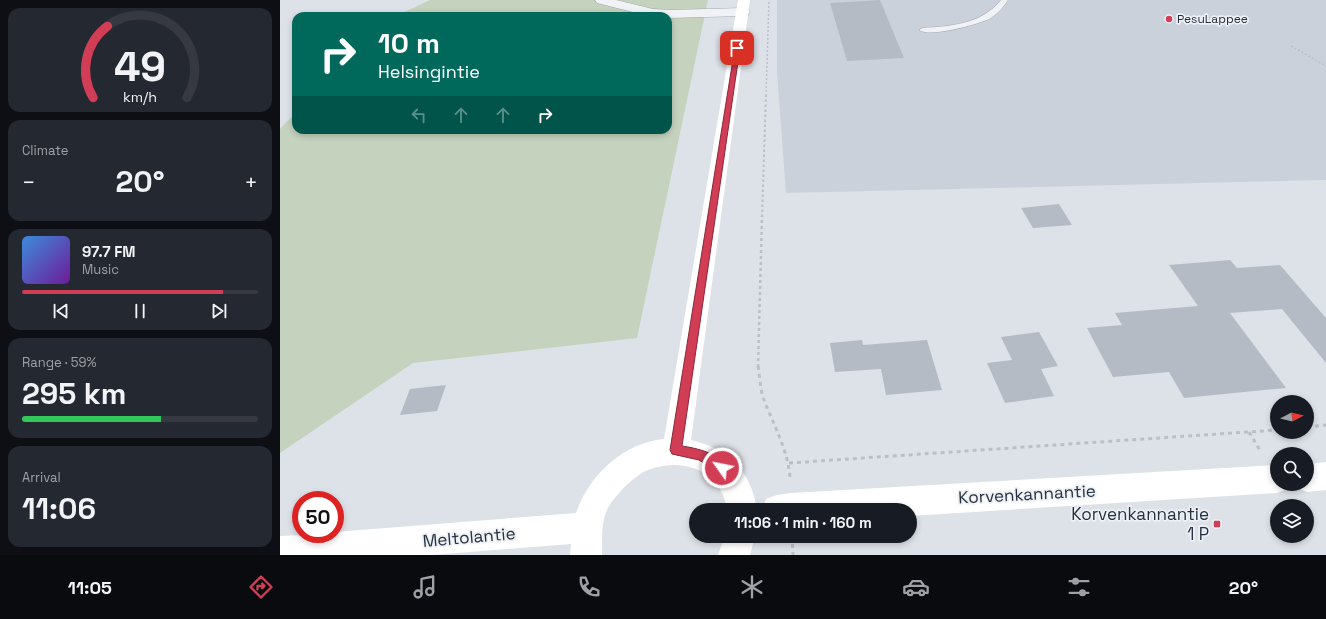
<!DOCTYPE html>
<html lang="en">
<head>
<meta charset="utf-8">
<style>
	:root { --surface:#171b24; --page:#242831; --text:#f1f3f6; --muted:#9ea1a6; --line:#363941; --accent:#d23d56 }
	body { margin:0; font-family:"Space Grotesk",sans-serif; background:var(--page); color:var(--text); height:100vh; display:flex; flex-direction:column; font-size:15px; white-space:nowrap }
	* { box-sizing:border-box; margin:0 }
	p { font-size:13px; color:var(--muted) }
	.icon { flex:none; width:22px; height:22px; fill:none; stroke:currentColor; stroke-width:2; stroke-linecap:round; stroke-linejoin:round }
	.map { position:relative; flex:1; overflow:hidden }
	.details { display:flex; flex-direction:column; gap:8px; padding:8px; background:#0d0f14; width:280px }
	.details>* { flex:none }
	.banner { position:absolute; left:12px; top:12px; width:380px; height:122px; border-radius:12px; box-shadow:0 2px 6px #0003; background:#00695c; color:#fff; overflow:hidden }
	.needle { width:26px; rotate:83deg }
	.tools { position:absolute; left:990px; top:395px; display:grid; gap:8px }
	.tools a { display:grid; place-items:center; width:44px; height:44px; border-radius:50%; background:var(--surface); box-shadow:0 2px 6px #0003; font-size:20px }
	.speed { position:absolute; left:12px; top:491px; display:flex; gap:8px; font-size:20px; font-weight:700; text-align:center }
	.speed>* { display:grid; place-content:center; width:52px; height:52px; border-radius:50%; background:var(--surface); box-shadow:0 2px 6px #0003; line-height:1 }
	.speed .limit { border:6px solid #d22; background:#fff; color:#111 }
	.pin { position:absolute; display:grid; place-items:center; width:34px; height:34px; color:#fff; margin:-17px; border-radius:8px; box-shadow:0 2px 6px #0006 }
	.me { position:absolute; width:44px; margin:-22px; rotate:303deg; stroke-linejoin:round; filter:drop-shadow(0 0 3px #0008) }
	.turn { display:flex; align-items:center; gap:14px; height:84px; padding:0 20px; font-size:18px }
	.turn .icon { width:52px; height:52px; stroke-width:2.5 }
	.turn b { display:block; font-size:28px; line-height:34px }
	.lanes { display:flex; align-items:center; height:38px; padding:0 20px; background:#0003; justify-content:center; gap:20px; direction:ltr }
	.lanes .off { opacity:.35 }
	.big { font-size:30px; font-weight:800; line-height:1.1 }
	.details .widget { flex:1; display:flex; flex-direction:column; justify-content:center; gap:6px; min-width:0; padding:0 14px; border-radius:12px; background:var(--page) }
	.details .dial { align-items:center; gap:0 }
	.dial svg { height:104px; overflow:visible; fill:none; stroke:var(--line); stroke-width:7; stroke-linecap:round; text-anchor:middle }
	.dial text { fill:var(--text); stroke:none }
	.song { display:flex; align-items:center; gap:12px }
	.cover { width:48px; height:48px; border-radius:6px; background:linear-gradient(135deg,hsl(210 70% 55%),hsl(280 70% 35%)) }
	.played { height:4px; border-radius:2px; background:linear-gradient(90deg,var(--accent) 85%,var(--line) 85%) }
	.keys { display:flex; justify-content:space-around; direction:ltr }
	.heat { display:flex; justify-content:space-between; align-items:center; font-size:22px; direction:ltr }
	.charge { height:6px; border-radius:3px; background:linear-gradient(90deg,#34c759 59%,var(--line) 0) }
	.trip { position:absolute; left:409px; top:503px; width:228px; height:40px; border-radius:20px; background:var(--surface); box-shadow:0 2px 6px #0003; font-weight:800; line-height:40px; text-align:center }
	.menu { display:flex; height:64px; justify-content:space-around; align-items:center; background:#090b0e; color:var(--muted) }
	.menu .icon { width:28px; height:28px }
	.menu .selected { color:var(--accent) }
	.menu b { font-size:18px; color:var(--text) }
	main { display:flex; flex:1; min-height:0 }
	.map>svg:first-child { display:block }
	.built { fill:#cbd1da }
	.green { fill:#c4d2be }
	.building { fill:#b5bbc5 }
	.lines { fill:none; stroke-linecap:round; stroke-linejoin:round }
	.lane-casing { stroke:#a2a9b2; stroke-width:1 }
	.street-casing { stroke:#a2a9b2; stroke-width:1 }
	.path-far3 { stroke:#bbc0c6; stroke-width:1.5; stroke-dasharray:2 2; stroke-linecap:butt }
	.path-far2 { stroke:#bbc0c6; stroke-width:2; stroke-dasharray:2.5 2.5; stroke-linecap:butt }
	.path-far1 { stroke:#bbc0c6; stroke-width:2.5; stroke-dasharray:3 3; stroke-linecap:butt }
	.path { stroke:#bbc0c6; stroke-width:3; stroke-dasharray:4 4; stroke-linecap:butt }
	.lane { fill:#f0f2f6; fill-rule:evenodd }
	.street { fill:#f0f2f6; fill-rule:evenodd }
	.secondary { fill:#fff; fill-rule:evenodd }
	.route { fill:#d23d56; stroke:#882838 }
	.poi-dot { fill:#d23d56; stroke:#edf1f5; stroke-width:1.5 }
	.labels { text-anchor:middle; stroke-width:3.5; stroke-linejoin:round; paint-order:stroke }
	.far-poi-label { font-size:12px; fill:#26303f; stroke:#edf1f5; text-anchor:start }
	.near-street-label { font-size:17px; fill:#26303f; stroke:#edf1f5 }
	.near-poi-label { font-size:17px; fill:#26303f; stroke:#edf1f5; text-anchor:end }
</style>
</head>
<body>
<main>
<section class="details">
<div class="widget dial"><svg viewBox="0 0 100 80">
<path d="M14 69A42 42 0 1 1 86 69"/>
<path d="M14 69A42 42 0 0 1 25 14" stroke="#d23d56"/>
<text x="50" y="56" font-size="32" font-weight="700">49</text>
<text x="50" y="72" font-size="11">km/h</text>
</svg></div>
<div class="widget"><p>Climate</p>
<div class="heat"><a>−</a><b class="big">20°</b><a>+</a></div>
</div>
<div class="widget">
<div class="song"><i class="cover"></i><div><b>97.7 FM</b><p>Music</p></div></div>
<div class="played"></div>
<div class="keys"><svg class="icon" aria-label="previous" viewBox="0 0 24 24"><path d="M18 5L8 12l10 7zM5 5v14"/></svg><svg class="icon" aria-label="pause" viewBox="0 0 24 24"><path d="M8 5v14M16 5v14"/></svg><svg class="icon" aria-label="next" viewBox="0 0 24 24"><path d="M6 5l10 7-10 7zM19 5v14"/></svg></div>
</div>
<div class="widget"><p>Range · 59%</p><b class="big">295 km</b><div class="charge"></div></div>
<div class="widget"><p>Arrival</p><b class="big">11:06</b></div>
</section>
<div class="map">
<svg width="1046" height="555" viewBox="0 0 1046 555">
	<rect width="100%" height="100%" fill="#dde2e8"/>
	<!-- built -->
	<path class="built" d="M497 0H1046V180L506 193 497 72Z"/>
	<!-- green -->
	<path class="green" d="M150 0H428L357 338 133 363 0 453V129L16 112V130H388V16H116Z"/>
	<!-- building -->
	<path class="building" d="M600 0 624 58 567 61 550 3Z
		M779 204 792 225 753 228 741 208Z
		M950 260 957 268 1000 265 1046 318V363L1002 309 950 313 1006 388 904 398 889 372 833 377 807 328 842 325 835 313 918 306 889 265Z
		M759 332 778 366 761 369 774 396 725 403 707 363 732 360 721 337Z
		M582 340 583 345 647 340 662 390 606 395 601 369 555 372 550 343Z
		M166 385 157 411 120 415 130 389Z"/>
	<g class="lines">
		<defs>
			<path id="lane" d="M721 0H728C724 7 718 13 711 18 700 24 649 38 639 30L643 28C672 26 702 24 721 0Z"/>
			<path id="street" d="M315 0H336L373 9 391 10 463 8 468 9 470 12 468 15 463 16 388 18V16H369L317 3Z"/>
		</defs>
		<!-- lane casing -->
		<use href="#lane" class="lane-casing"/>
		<!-- street casing -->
		<use href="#street" class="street-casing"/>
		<!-- path-far3 -->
		<path class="path-far3" d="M1011 46 1046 66
			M486 96 489 0"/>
		<!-- path-far2 -->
		<path class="path-far2" d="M482 217 486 95"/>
		<!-- path-far1 -->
		<path class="path-far1" d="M478 367 482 216"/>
		<!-- path -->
		<path class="path" d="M478 366C480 377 480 390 484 400 494 426 508 450 510 478
			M1027 427 1046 425
			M969 432 981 452
			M509 463 997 430
			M512 536 513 555"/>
		<!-- lane -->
		<use href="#lane" class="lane"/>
		<!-- street -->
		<use href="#street" class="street"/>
		<!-- secondary -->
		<path class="secondary" d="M458 0H470L411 440C449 449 471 471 477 510H447C442 472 406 457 371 469 356 473 334 496 327 510 321 523 322 541 322 555H290L291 544 152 555H0V536L55 534V532L296 513C309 475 343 443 384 439Z
			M1046 462V490L1027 492 1017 488 1015 484H1027V464Z
			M997 465V484H1009L1007 489 997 493 630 516V510H482L486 499 497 495 511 493Z
			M445 536H475L470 555H438Z"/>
	</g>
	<!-- route -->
	<path class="route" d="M455 47 460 48 402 446C416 448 442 454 448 468L446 472 442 474 419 460 392 454 390 450Z"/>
	<!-- markers -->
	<g class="poi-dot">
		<circle cx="889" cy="19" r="4"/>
		<rect x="933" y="520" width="8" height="8" rx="2"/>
	</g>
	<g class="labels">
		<!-- far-poi labels -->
		<g class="far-poi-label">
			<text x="897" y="23">PesuLappee</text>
		</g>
		<!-- near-street labels -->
		<g class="near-street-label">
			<text transform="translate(747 494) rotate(-3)" y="6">Korvenkannantie</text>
			<text transform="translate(189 537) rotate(-5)" y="6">Meltolantie</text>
		</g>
		<!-- near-poi labels -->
		<g class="near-poi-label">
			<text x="929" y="520">Korvenkannantie<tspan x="929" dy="20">1 P</tspan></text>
		</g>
	</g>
</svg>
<div class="tools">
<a><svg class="needle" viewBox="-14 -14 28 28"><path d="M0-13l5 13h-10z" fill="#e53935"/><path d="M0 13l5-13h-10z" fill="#9ea1a6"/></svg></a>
<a><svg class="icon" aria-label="search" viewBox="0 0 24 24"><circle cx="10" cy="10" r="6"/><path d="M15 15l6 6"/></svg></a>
<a><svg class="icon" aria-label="layers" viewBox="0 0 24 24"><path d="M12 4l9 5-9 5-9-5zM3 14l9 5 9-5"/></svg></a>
</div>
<div class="speed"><div class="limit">50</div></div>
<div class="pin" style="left:457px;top:48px;background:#d93025"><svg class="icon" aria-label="arrive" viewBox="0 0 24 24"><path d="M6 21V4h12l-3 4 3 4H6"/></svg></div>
<svg class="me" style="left:442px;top:468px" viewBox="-20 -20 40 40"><circle r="17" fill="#d23d56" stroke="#fff" stroke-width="3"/><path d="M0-11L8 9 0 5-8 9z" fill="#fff"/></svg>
<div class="trip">11:06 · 1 min · 160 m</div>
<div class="banner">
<div class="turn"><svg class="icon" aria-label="right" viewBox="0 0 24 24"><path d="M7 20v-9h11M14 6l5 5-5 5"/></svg><div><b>10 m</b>Helsingintie</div></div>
<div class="lanes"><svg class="icon off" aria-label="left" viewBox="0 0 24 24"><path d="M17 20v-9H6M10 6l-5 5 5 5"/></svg><svg class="icon off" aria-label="ahead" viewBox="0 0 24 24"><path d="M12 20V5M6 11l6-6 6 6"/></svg><svg class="icon off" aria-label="ahead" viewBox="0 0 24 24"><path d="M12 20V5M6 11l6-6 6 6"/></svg><svg class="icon" aria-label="right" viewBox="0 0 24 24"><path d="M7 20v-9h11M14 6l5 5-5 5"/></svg></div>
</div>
</div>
</main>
<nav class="menu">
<b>11:05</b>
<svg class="icon selected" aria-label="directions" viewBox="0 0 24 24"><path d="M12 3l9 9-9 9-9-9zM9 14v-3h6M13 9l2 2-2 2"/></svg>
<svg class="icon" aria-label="music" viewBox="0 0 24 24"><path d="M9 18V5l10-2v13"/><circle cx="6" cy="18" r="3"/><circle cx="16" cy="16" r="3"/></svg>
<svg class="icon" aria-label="phone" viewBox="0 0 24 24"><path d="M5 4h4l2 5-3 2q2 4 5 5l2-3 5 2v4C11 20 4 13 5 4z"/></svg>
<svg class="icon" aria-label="climate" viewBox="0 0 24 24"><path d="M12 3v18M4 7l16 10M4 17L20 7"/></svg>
<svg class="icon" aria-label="car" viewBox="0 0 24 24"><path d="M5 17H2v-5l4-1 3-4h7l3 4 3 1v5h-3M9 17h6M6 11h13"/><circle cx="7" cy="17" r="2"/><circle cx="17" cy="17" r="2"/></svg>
<svg class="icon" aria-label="filters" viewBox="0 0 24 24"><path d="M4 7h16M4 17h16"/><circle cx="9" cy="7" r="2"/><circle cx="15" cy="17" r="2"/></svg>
<b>20°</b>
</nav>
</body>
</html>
